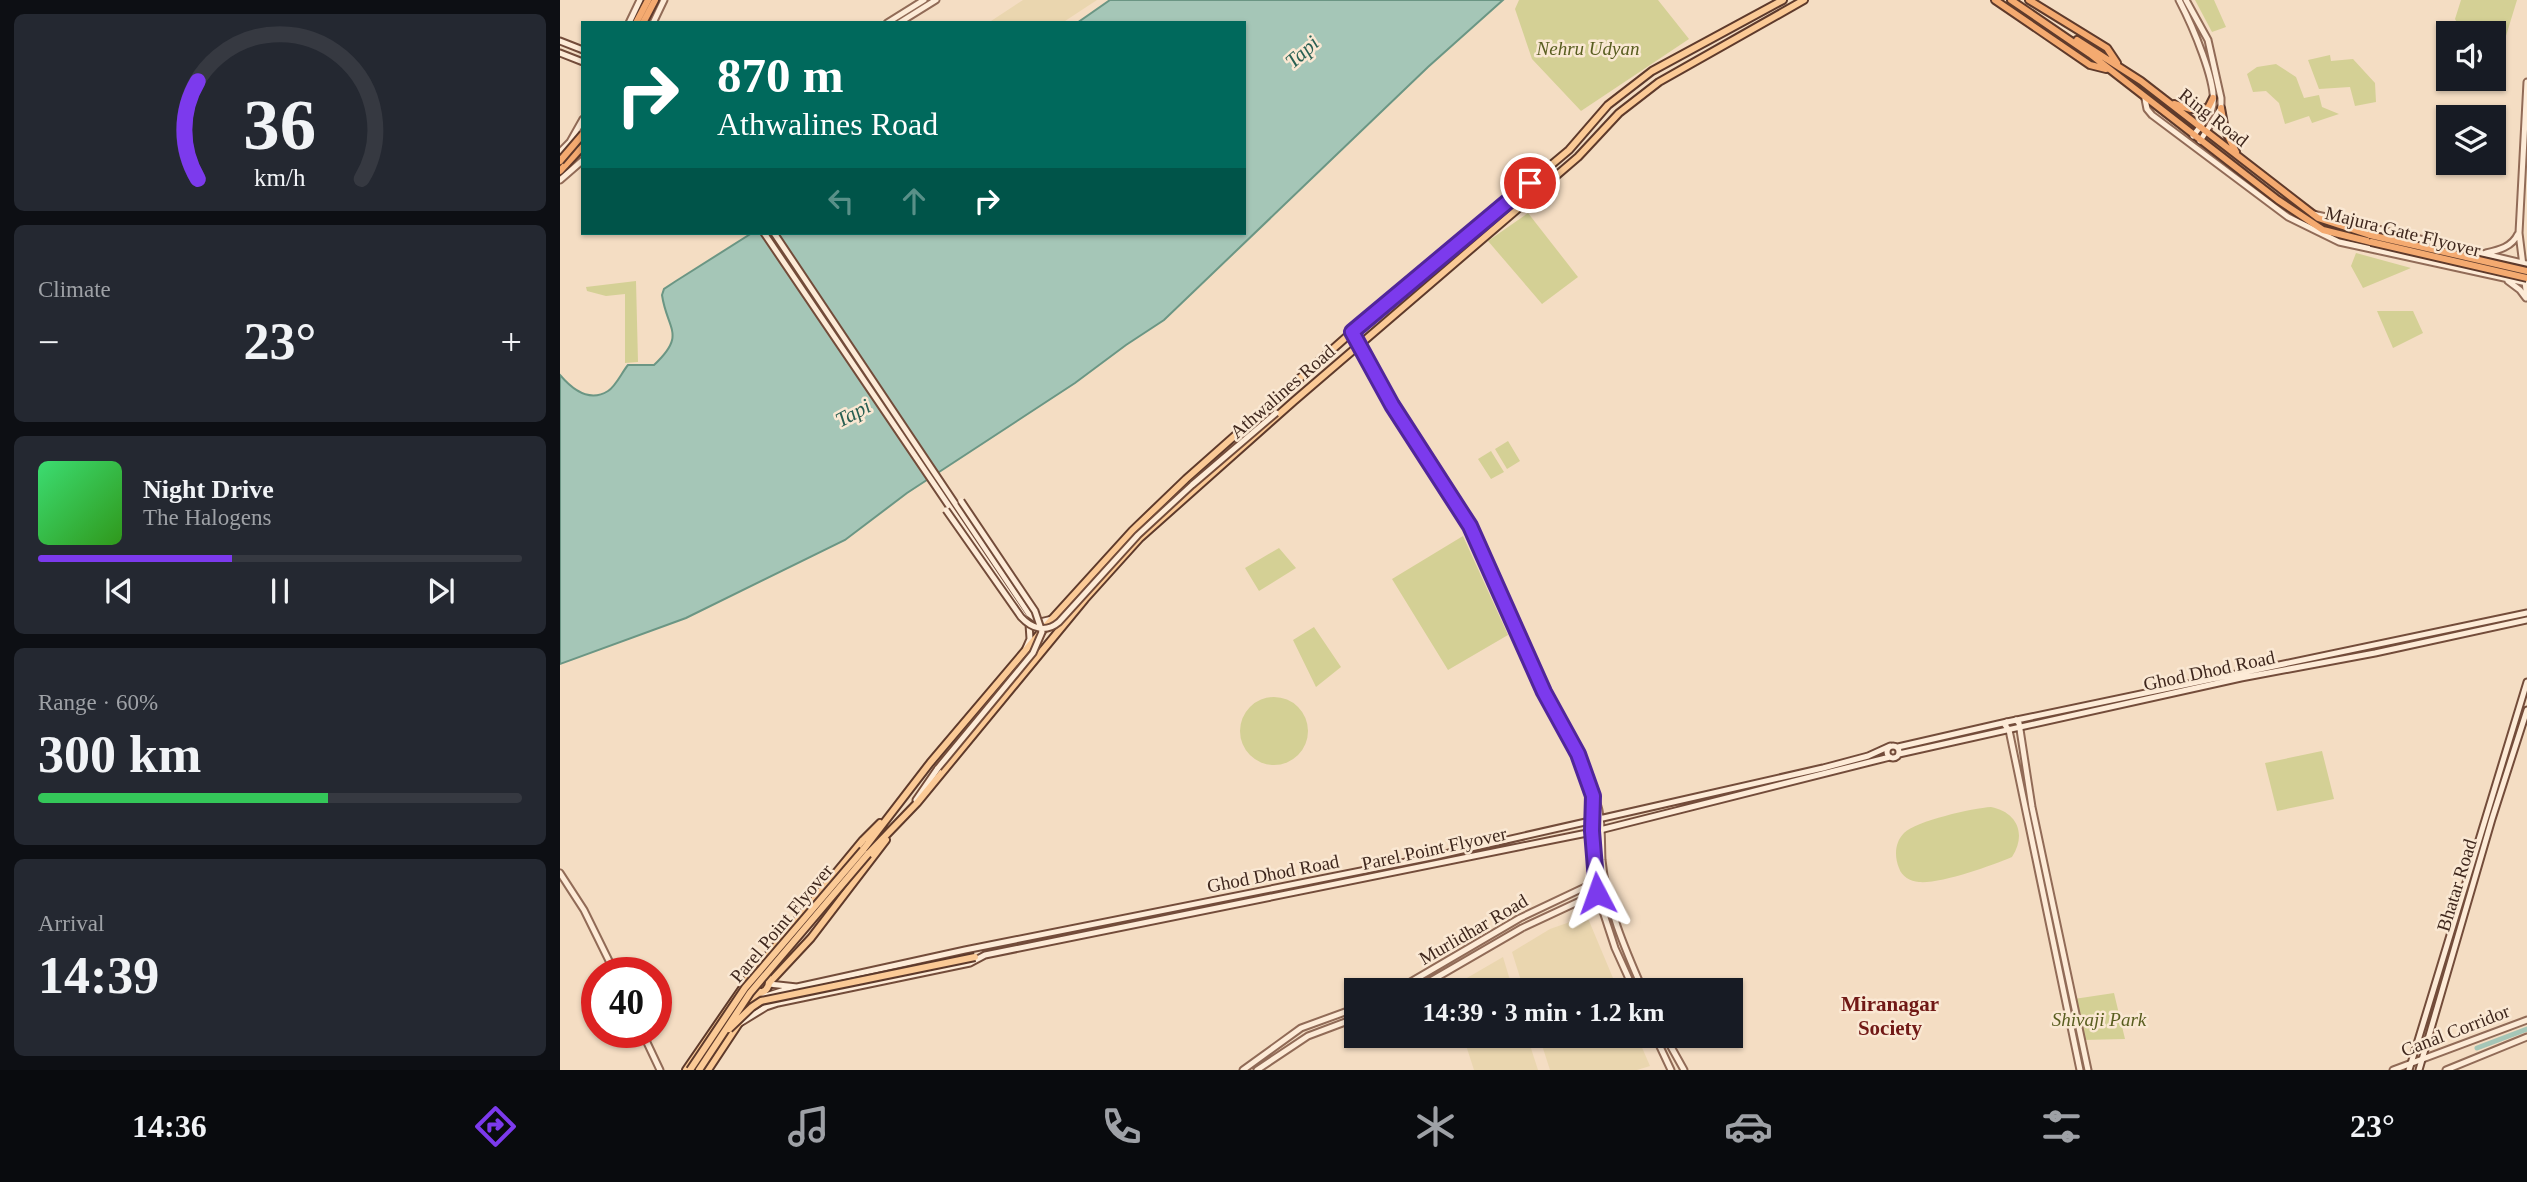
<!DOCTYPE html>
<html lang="en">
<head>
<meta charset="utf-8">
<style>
	:root { --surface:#171b24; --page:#242831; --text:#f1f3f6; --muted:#9ea1a6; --line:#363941; --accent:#7c3aed }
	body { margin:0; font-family:Georgia,serif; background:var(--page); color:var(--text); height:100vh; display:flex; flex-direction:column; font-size:26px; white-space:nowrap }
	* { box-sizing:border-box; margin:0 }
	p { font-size:23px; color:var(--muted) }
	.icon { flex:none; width:38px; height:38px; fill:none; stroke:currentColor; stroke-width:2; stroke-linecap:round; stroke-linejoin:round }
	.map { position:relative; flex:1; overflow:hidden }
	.sheet { display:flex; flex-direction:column; gap:14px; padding:14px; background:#0d0f14; width:560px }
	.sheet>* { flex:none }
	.guide { position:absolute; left:21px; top:21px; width:665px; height:214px; border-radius:0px; box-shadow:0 2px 5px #0004; background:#00695c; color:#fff; overflow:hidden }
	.controls { position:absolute; left:1876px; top:21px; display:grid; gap:14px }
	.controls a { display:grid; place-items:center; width:70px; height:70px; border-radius:0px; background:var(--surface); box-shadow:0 2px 5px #0004; font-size:35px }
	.speed { position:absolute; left:21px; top:957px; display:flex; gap:14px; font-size:35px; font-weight:700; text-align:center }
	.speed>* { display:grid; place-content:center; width:91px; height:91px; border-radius:50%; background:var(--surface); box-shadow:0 2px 5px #0004; line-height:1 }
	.speed .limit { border:10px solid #d22; background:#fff; color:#111 }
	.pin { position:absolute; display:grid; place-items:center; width:60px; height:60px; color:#fff; margin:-30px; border:4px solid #fff; border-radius:50%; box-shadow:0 2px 7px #0007 }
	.me { position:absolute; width:77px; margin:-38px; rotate:356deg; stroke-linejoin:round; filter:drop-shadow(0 0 5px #0008) }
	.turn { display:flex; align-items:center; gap:24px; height:147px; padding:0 21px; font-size:32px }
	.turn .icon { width:91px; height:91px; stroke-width:2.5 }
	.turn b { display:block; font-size:49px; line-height:60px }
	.lanes { display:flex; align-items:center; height:66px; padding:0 21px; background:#0003; justify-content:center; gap:35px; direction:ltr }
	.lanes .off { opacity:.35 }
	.big { font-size:52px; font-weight:700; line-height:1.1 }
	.sheet .card { flex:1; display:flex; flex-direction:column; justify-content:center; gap:10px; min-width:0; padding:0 24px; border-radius:10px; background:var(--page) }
	.sheet .dial { align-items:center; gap:0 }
	.dial svg { height:182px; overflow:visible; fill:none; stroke:var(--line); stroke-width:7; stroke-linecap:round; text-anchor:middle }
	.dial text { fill:var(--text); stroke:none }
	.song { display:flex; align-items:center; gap:21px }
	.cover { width:84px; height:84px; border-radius:10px; background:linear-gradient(135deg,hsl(140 70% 55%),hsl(110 70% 35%)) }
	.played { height:7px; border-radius:4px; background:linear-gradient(90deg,var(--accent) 40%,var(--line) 40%) }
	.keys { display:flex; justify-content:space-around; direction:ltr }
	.heat { display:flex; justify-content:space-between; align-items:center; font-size:38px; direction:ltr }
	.charge { height:10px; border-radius:5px; background:linear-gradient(90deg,#34c759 60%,var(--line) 0) }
	.trip { position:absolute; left:784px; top:978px; width:399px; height:70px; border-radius:0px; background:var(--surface); box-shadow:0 2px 5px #0004; font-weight:700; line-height:70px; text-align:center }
	.tabs { display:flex; height:112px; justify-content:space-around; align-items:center; background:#090b0e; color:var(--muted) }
	.tabs .icon { width:49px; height:49px }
	.tabs .active { color:var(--accent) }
	.tabs b { font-size:32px; color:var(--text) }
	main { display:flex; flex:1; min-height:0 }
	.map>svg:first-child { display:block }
	.farmland { fill:#ead6af }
	.green { fill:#d4d095 }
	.water { fill:#a5c6b7; stroke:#6b9684; stroke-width:2 }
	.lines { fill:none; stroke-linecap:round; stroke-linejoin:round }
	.canal { stroke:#a5c6b7; stroke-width:5 }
	.tertiary-casing { stroke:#916b57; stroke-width:9 }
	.secondary-casing { stroke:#734c3a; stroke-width:9 }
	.primary-casing { stroke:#5e3a2b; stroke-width:10 }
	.trunk-casing { stroke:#5e3a2b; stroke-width:10 }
	.tertiary { stroke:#fdebd7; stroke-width:5 }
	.secondary { stroke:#fdebd7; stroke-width:5 }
	.primary { stroke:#fbca96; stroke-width:6 }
	.trunk { stroke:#f4aa70; stroke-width:6 }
	.secondary-bridge-casing { stroke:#734c3a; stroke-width:9; stroke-linecap:butt }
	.primary-bridge-casing { stroke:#5e3a2b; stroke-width:10; stroke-linecap:butt }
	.trunk-bridge-casing { stroke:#5e3a2b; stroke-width:10; stroke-linecap:butt }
	.secondary-bridge { stroke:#fdebd7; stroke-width:5 }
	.primary-bridge { stroke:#fbca96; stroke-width:6 }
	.trunk-bridge { stroke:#f4aa70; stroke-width:6 }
	.route-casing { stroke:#51269a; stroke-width:18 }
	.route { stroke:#7c3aed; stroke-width:12 }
	.labels { text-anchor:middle; stroke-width:5; stroke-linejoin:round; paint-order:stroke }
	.park-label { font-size:19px; font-style:italic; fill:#595e20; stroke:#fae8d3 }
	.street-label { font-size:19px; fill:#3f271d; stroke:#fae8d3 }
	.water-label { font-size:21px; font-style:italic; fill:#2a6053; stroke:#fae8d3 }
	.neighbourhood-label { font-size:21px; font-weight:bold; fill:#711916; stroke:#fae8d3 }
</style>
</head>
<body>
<main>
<section class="sheet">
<div class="card dial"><svg viewBox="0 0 100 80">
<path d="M14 69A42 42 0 1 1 86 69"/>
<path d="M14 69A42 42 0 0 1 14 26" stroke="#7c3aed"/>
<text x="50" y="56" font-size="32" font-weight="700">36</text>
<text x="50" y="72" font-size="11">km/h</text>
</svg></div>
<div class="card"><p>Climate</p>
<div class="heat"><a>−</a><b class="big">23°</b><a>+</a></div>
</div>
<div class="card">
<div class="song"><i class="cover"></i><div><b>Night Drive</b><p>The Halogens</p></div></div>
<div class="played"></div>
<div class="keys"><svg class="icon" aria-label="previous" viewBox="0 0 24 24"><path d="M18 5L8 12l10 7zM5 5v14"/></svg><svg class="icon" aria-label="pause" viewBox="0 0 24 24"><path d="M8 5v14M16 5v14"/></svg><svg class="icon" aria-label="next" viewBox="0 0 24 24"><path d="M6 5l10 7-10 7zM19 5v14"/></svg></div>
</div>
<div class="card"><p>Range · 60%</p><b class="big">300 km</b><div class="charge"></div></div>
<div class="card"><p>Arrival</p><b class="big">14:39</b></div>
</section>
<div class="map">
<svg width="1967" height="1070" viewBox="0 0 1967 1070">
	<rect width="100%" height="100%" fill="#f4ddc3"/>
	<!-- farmland -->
	<path class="farmland" d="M463 0H537L502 23H428Z
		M1027 916 1058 990H964L952 952 990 929Z
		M943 957 953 990H888V989Z
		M903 1036H967L978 1070H914Z
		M979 1036H1077L1090 1066 1077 1070H990Z"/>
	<!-- green -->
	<path class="green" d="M959 0H1098L1129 39 1021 111 972 59 955 9Z
		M1635 0H1654L1666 27 1652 32Z
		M1901 0H1957L1938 62 1934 60V33H1903L1895 19Z
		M1770 55 1771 61 1793 59 1815 83 1816 102 1795 106 1790 87 1759 89 1748 60Z
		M1716 64 1736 77 1744 98 1759 95 1762 107 1779 114 1752 123 1749 116 1725 124 1719 103 1706 91 1693 92 1687 74 1697 67Z
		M968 213 1018 277 982 304 928 241Z
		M1796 253 1851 268 1803 288 1791 266Z
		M76 281 78 362 65 363V294L46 296 27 291 26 287Z
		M1817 311H1853L1863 333 1833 348Z
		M948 441 960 461 947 469 935 449Z
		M931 451 944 472 931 479 918 459Z
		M903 536 948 635 888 670 832 579Z
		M719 548 736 568 699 591 685 568Z
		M754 627 781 667 756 687 733 640Z
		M680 731a34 34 0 1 1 68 0a34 34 0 1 1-68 0Z
		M1762 751 1774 799 1717 811 1705 763Z
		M1431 807C1457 812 1467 834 1452 857 1431 866 1380 884 1359 882 1350 881 1342 877 1339 868 1334 856 1335 842 1344 833 1356 821 1413 808 1431 807Z
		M1554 993 1565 1039 1522 1040 1514 999Z"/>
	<!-- water -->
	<path class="water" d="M550 0H943L868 67 604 320 566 345 515 383 347 493 285 540 126 618 0 664V375C11 388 29 403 48 391 56 386 62 372 68 365H94C127 334 107 330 102 295L104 289 116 281 192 233H684V23H517Z"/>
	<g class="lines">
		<!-- canal -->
		<path class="canal" d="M1917 1048 1967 1029"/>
		<defs>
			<path id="tertiary" d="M1619 0C1630 21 1660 87 1652 109 1648 118 1639 128 1633 136
				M1626 0 1648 40 1661 98V108L1640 141
				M69 23 80 0
				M93 23 104 0
				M327 23 364 0
				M339 23 376 0
				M1967 82 1959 233 1967 298
				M1585 99 1587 109 1592 115 1728 217 1779 242 1967 283
				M0 152 10 142 23 119
				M0 180 23 160
				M1753 214 1967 264
				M1926 253C1939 250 1952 247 1958 234
				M1948 281 1960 290 1966 298
				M792 332 832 405 910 526 984 692 1018 754 1033 796
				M1456 720 1459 723 1472 807 1528 1070
				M1447 722 1445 725 1449 730 1520 1070
				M0 873 24 910 55 973
				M837 990 960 918 1040 880
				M855 990 962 928 1037 893
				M1074 990 1055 948 1037 893 1032 832 1033 796C1043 806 1041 844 1042 860 1046 905 1065 949 1083 990
				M82 1032 100 1070
				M1095 1036 1111 1070
				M1105 1036 1124 1070
				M683 1070 741 1028 796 1008
				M697 1070 748 1036 796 1018
				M1833 1070 1967 1020
				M1886 1070 1967 1037"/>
			<path id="secondary" d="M0 41 23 50
				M0 53 23 62
				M204 233 469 624 470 639 466 648
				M214 233 469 614 480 622 492 619
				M1327 752a6 6 0 1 1 12 0a6 6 0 1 1-12 0Z
				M1338 747 1447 722 1967 613
				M1339 754 1681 678 1815 653 1967 620
				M356 800 378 768
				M209 984 237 987 405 950 876 856 1263 768 1308 756 1330 746
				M201 992 206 996 231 988
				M180 1023 206 1007 218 1003 410 963 425 955 1032 832 1330 757
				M1849 1070 1967 682
				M1859 1070 1932 819 1967 710"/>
			<path id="primary" d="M303 850 370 763 492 619 572 531 626 479 792 332 1009 150 1048 105 1092 71 1223 0
				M308 854 357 803 525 599 580 538 734 401 1018 157 1059 113 1099 82 1244 0
				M195 971 303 840 320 823
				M187 982a11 11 0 1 1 22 0a11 11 0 1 1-22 0Z
				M209 983 251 938 326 840
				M189 1008 200 992
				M126 1070 188 980
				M148 1070 181 1020"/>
			<path id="trunk" d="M1435 0 1530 65 1546 69
				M1451 0 1530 54 1718 200 1763 230 1811 242
				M1469 0 1547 48 1557 63
				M76 23 88 0
				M83 23 95 0
				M1517 40 1581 81 1758 218 1810 235
				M1614 104 1631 109 1648 108 1653 98
				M1661 108 1665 130 1676 152
				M0 171 23 146"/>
		</defs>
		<!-- tertiary casing -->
		<use href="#tertiary" class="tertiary-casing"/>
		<!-- secondary casing -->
		<use href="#secondary" class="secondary-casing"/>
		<!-- primary casing -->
		<use href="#primary" class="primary-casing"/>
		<!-- trunk casing -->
		<use href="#trunk" class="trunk-casing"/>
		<!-- tertiary -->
		<use href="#tertiary" class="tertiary"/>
		<!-- secondary -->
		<use href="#secondary" class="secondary"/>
		<!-- primary -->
		<use href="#primary" class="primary"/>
		<!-- trunk -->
		<use href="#trunk" class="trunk"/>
		<defs>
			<path id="secondary-bridge" d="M386 510 461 617C472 629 486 633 499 622L578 535 632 485 716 413
				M378 768 473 653 482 632 475 611 401 501"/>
			<path id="primary-bridge" d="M169 1029 192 1007 201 1001 415 957
				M130 1070 185 988 303 850
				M139 1070 190 993 308 854"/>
			<path id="trunk-bridge" d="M0 161 23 134
				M1810 235 1967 271
				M1811 242 1967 278"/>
		</defs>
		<!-- secondary-bridge casing -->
		<use href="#secondary-bridge" class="secondary-bridge-casing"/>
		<!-- primary-bridge casing -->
		<use href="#primary-bridge" class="primary-bridge-casing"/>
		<!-- trunk-bridge casing -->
		<use href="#trunk-bridge" class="trunk-bridge-casing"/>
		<!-- secondary-bridge -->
		<use href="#secondary-bridge" class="secondary-bridge"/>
		<!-- primary-bridge -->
		<use href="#primary-bridge" class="primary-bridge"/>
		<!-- trunk-bridge -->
		<use href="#trunk-bridge" class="trunk-bridge"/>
	</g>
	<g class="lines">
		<defs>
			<path id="route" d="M970 183 792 332 832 405 910 526 984 692 1018 754 1033 796 1032 831 1037 893"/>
		</defs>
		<!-- route casing -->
		<use href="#route" class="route-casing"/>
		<!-- route -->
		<use href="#route" class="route"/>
	</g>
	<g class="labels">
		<!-- park labels -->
		<g class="park-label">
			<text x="1028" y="55">Nehru Udyan</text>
			<text x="1539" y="1026">Shivaji Park</text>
		</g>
		<!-- street labels -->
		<g class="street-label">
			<text transform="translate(1654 117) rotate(38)" y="7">Ring Road</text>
			<text transform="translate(1843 231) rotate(14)" y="7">Majura Gate Flyover</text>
			<text transform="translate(722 391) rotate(-41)" y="7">Athwalines Road</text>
			<text transform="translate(1649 670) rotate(-12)" y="7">Ghod Dhod Road</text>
			<text transform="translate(874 848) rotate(-12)" y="7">Parel Point Flyover</text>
			<text transform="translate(713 873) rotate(-11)" y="7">Ghod Dhod Road</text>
			<text transform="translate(1896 885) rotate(-73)" y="7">Bhatar Road</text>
			<text transform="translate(221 923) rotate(-50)" y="7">Parel Point Flyover</text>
			<text transform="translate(913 929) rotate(-30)" y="7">Murlidhar Road</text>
			<text transform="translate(1895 1030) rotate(-21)" y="7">Canal Corridor</text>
		</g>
		<!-- water labels -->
		<g class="water-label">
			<text transform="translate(742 52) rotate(-42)" y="7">Tapi</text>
			<text transform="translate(293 413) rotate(-28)" y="7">Tapi</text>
		</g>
		<!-- neighbourhood labels -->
		<g class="neighbourhood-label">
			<text x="1330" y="1011">Miranagar<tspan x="1330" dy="24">Society</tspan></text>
		</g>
	</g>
</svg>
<div class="controls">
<a><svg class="icon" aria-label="sound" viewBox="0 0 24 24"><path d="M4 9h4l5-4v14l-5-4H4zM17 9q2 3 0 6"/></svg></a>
<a><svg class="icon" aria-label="layers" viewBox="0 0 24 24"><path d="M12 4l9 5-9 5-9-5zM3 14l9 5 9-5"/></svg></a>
</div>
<div class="speed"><div class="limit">40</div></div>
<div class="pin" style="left:970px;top:183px;background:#d93025"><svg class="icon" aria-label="arrive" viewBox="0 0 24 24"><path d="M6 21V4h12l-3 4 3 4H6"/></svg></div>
<svg class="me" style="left:1037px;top:893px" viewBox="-20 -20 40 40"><path d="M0-17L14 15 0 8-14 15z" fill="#7c3aed" stroke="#fff" stroke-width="4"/></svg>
<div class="trip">14:39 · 3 min · 1.2 km</div>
<div class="guide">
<div class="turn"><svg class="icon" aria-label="right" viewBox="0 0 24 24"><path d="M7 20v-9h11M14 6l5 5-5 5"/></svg><div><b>870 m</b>Athwalines Road</div></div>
<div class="lanes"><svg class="icon off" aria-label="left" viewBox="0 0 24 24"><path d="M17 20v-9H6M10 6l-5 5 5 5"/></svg><svg class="icon off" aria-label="ahead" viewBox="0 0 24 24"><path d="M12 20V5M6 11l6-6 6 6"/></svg><svg class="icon" aria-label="right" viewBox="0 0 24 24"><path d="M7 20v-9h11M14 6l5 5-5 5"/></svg></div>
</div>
</div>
</main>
<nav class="tabs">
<b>14:36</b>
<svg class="icon active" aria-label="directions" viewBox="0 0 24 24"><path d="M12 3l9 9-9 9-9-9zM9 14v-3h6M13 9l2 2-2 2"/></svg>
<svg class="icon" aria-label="music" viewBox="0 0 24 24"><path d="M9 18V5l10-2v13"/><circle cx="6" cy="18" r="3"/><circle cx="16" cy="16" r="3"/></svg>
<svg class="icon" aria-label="phone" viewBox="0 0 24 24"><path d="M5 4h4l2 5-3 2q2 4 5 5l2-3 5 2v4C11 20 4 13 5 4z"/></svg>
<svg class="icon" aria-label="climate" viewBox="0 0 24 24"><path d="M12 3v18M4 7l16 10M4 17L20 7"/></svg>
<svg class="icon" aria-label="car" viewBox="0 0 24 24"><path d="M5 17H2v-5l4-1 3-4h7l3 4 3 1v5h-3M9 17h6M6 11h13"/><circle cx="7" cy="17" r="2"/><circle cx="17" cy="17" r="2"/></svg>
<svg class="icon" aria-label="filters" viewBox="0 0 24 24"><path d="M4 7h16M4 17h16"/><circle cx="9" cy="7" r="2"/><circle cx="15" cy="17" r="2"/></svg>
<b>23°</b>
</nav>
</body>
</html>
